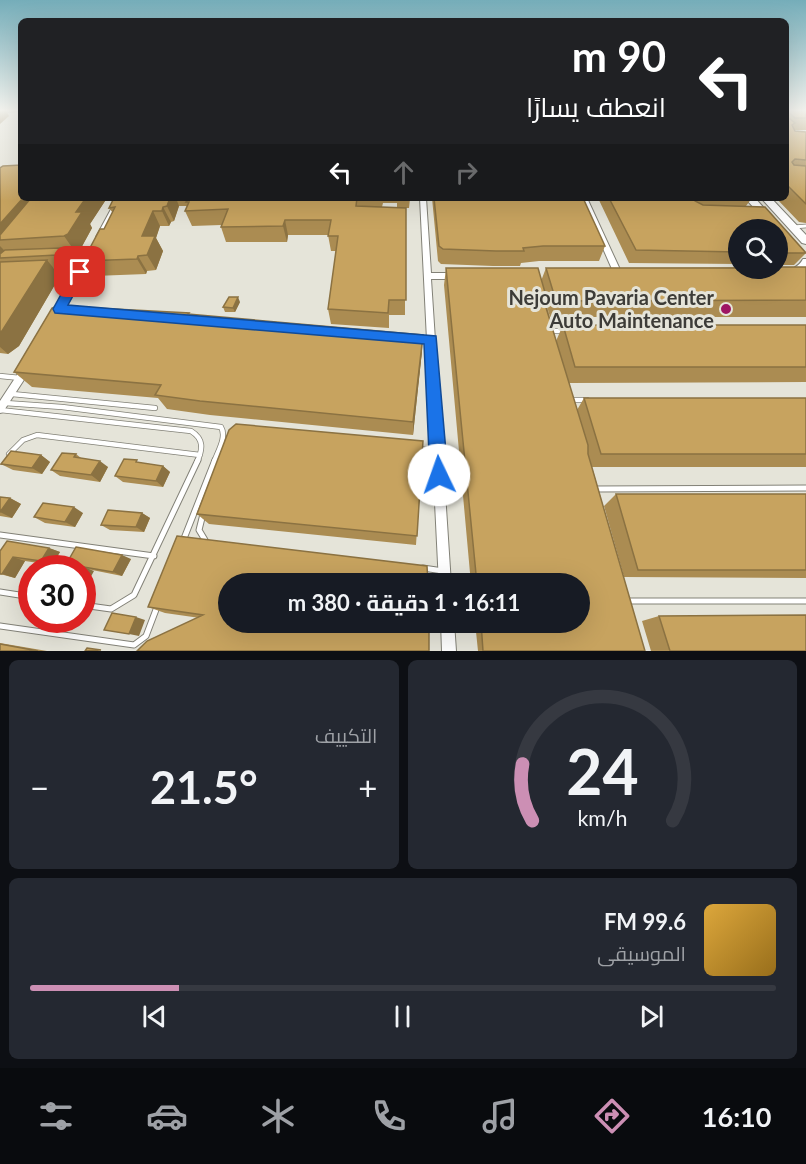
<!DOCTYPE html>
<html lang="ar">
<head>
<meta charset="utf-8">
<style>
	:root { --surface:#171b24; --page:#242831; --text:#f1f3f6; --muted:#9ea1a6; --line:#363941; --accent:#cc8fb4 }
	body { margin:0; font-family:Lato,Cairo,sans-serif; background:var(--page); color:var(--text); direction:rtl; height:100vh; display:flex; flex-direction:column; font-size:22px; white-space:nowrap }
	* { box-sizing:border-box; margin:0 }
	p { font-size:20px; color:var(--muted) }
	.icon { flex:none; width:33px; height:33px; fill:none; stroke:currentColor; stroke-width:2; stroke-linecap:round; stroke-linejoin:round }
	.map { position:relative; height:651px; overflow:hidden; direction:ltr }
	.sheet { display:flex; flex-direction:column; gap:9px; padding:9px; background:#0d0f14; flex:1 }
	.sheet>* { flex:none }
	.top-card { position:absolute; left:18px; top:18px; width:771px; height:183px; border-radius:9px; box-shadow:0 6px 24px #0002; direction:rtl; background:#202124; color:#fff; overflow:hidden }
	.buttons { position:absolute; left:728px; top:219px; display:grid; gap:12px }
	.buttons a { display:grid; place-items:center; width:60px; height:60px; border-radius:50%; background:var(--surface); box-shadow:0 6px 24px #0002; font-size:30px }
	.speed { position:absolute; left:18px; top:555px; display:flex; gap:12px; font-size:30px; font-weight:700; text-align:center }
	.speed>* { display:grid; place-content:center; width:78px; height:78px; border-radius:50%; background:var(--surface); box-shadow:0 6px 24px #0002; line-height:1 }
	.speed .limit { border:9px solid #d22; background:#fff; color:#111 }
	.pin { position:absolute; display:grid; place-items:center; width:51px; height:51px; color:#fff; margin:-26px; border-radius:12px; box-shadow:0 3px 9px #0006 }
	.me { position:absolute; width:66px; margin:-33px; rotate:357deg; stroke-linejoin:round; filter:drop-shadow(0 0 4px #0008) }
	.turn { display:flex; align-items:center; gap:21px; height:126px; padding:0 24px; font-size:27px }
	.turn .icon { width:78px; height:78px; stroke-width:2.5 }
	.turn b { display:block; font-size:42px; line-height:51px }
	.lanes { display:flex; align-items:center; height:57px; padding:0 24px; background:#0003; justify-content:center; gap:30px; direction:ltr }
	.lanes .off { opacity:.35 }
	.big { font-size:45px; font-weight:700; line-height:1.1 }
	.sheet .card { flex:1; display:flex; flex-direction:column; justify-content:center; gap:9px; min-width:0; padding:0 21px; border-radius:9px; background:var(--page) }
	.sheet .dial { align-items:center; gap:0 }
	.dial svg { height:156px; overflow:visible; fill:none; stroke:var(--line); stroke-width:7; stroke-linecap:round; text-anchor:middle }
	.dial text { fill:var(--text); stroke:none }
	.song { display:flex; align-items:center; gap:18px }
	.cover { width:72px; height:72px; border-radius:9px; background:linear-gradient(135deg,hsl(40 70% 55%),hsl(40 70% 35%)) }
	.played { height:6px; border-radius:3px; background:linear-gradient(90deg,var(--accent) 20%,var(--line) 20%) }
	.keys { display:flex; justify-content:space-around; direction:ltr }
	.heat { display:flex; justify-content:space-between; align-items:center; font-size:33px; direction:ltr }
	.sheet .tiles { flex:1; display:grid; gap:9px; grid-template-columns:1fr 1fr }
	.card:last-child { grid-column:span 2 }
	.trip { position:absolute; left:218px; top:573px; width:372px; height:60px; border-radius:30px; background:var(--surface); box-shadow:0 6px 24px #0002; font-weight:700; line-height:60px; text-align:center; direction:rtl }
	.tab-bar { display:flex; height:96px; justify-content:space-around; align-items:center; background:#090b0e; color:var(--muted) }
	.tab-bar .icon { width:42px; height:42px }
	.tab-bar .active { color:var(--accent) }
	.tab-bar b { font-size:27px; color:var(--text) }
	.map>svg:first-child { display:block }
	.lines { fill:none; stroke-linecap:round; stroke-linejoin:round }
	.lane-far2-casing { stroke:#828177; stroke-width:4.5 }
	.lane-far1-casing { stroke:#828177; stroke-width:6 }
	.lane-casing { stroke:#828177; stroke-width:7 }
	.street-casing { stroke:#828177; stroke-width:2 }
	.secondary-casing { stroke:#828177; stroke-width:2 }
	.lane-far2 { stroke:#fff; stroke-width:3 }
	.lane-far1 { stroke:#fff; stroke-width:4.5 }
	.lane { stroke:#fff; stroke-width:5 }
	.street { fill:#fff; fill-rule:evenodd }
	.secondary { fill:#fff; fill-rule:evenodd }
	.wall { fill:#ab8c52; fill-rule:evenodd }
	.shaded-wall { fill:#8b7242 }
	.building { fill:#c7a35f; stroke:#8b7242; stroke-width:1.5 }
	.route { fill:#1a73e8; stroke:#114b97; stroke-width:1.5 }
	.poi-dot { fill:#9e1563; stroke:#e5e4d9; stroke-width:2 }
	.labels { text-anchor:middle; stroke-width:6; stroke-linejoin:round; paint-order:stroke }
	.poi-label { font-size:20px; font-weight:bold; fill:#3d3c38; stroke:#e5e4d9; text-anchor:end }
</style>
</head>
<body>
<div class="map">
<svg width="806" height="651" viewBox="0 0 806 651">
	<rect width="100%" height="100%" fill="#e5e4d9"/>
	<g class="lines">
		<defs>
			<path id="lane-far2" d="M793 227 806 226
				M64 257 88 256
				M55 273 80 272"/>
			<path id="lane-far1" d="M549 331H566
				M0 376 20 378
				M12 394 155 408
				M571 400H587
				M5 403 62 407 221 427C227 437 218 451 214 462
				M0 410 191 431C204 439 203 449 197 462
				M420 449 437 451
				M9 454 23 440 37 435 200 455"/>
			<path id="lane" d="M595 489 806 488
				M203 514 199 530 205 540
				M0 535 154 556
				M183 541 215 460
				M423 568 443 571
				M0 592 32 597
				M628 601H806
				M82 605 111 609 134 595 198 460
				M0 626 134 645 146 636 157 607"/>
			<path id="street" d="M0 110H21V111L0 112Z
				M117 198H123L101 239H97L96 237Z
				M420 198H426L431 273H454L458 276 454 279H431L451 584H439Z
				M581 198H587L623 276 622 278 619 279 615 276Z
				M87 252H90L94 254 60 315H54L53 313Z
				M803 259H806V269L796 274H790L789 272C794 266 798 268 803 259Z
				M26 365 29 366 30 369 29 372 3 412 0 413V401L23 366Z
				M441 622H454L456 651H442Z"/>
			<path id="secondary" d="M745 198H755L771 216V220H765Z
				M761 198H771L806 235V244L802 243Z"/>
		</defs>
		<!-- lane-far2 casing -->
		<use href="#lane-far2" class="lane-far2-casing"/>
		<!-- lane-far1 casing -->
		<use href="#lane-far1" class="lane-far1-casing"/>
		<!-- lane casing -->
		<use href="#lane" class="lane-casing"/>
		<!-- street casing -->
		<use href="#street" class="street-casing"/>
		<!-- secondary casing -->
		<use href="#secondary" class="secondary-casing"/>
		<!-- lane-far2 -->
		<use href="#lane-far2" class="lane-far2"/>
		<!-- lane-far1 -->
		<use href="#lane-far1" class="lane-far1"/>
		<!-- lane -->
		<use href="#lane" class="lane"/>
		<!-- street -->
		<use href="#street" class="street"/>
		<!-- secondary -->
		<use href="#secondary" class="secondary"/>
	</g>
	<!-- wall -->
	<path class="wall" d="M786 110H806V130H794L795 131 806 132V223L799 222 776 198H786Z
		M0 168 21 198H107L90 224 92 228 80 250 76 253H65L71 260 66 267 53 268 60 276 19 346 8 354 0 353Z
		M114 198H416V199H410L409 208H405V315H389V328L331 324 328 309 336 251H331L328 235H288L287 242H226L221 227V225L192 226 185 211 187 206H179L174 221 171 222 169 226H160L156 238 163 251 156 270 147 271 146 274 94 276 83 261 104 229 113 213 109 208ZM383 203H397V207H382Z
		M432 198H583L605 246 599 261H539L521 263 520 266H493L441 264 438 261Z
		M598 198H752L746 206 765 207 806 253 794 265H777V230H738V264L629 263Z
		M806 267V317H550L546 303 556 341 563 325H806V382L569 383 577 410 584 398H806V467H592L645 651H478L475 622H579V584H471L444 285 446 268 541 281 546 268Z
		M240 302 235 312H225L223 307Z
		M191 315 422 351 413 435 210 415 167 409 158 398 32 387 14 372Z
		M423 441 416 545 209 524 197 514Z
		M76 454 81 458 108 467 100 482 60 476 51 470Z
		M41 455 50 462 42 474 13 470 1 464Z
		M141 463 163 466 170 472 163 487 123 482 115 476Z
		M616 494H806V578L624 577 604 506Z
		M0 497 10 498 21 504 12 518 0 516Z
		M83 513 75 527 45 523 34 517Z
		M142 513 150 518 144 532 110 530 101 525Z
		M177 536 228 622 165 613 148 607Z
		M49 548 60 552 52 565 25 561 15 578 0 574V551Z
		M131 559 122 576 82 568H64Z
		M659 616 806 651H651L642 621Z
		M0 643 47 651H0Z"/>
	<!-- shaded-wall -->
	<path class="shaded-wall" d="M0 110H6L9 116 0 124Z
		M23 198H48L0 240V224Z
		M86 198H107L90 224 92 228 80 250 76 253 64 236 76 212Z
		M170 198H176L179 206 174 221 167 206Z
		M163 207 171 222 169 226 162 211Z
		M153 211 160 226 156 238 163 251 156 270 147 255 142 236Z
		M285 220 288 235 287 242 283 226Z
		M0 246 5 251 0 258Z
		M61 248 71 260 66 267 57 255Z
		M138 256 147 271 146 274 137 259Z
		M47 260 60 276 19 346 8 354 0 347V332Z
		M238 297 240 302 235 312 233 308Z
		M423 335 422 351 413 435V422Z
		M41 455 50 462 42 474 32 468Z
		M100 461 108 467 100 482 91 475Z
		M163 466 170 472 163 487 156 481Z
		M10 498 21 504 12 518 0 512Z
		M74 507 83 513 75 527 65 522Z
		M142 513 150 518 144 532 136 527Z
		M49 548 60 552 52 565 41 561Z
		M122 555 131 559 122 576 113 572Z
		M13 557 25 561 15 578 2 574Z
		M84 567 94 571 82 593V570Z
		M136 617 145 620 139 636 129 634Z"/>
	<!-- building -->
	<path class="building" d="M786 110H806V118H795Z
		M786 119H790L795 123 792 125 795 131 806 132V160L795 159 792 162 794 165 806 166V204L786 184Z
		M21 165V198H23L0 224V168L3 166Z
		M31 198H86L76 212H82L68 234 64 236 0 240V235Z
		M114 198H170L167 206 163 207 162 211H153L142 236H155L147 255 138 256 137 259 83 261 100 229H104L115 207 109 208Z
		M189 198H357L356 206 406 208V300H389L388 313 328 309 338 236H328L331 220H285L283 226 221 227 228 209 185 211 189 202H186Z
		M434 198H583L605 246H543L523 248 524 251H496L443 249 439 246Z
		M609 198H693L695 201 703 205 765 207 806 253H777V230H738V252L636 250Z
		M61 248 57 255 0 258V254L5 250Z
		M47 260 2 331 0 332V262Z
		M777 267H806V300L556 301 546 268H777Z
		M446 268H538L546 296 547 301H544L588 445V454L645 651H483L481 622H579V584H477Z
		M229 297H238L233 308 223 307Z
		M57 306 189 313 188 314 423 335 413 422 200 401 155 395 161 385 14 372 52 308Z
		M563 325H806V367H575Z
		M584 398H806V454H601Z
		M236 424 423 441 417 536 197 514 229 430Z
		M11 451 41 455 32 468 1 464Z
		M62 453 76 454 74 457 100 461 91 475 51 470Z
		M124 459 137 460 136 462 163 466 156 481 115 476Z
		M616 494H806V570H638Z
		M0 497 10 498 0 512Z
		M43 503 74 507 65 522 34 517Z
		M108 510 142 513 136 527 101 525Z
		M177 536 427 566 428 584H228V622H429V651H137L147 641 203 615 148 607Z
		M7 541 49 548 41 561 13 557 2 574H0V551Z
		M76 547 122 555 113 572 84 567 82 570V568H64Z
		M112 613 136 617 129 634 104 630Z
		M806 615V651H670L659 616Z
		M0 644 38 651H0Z
		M87 648 101 650 85 651Z"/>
	<!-- sky -->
	<linearGradient id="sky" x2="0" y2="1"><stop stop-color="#75adb9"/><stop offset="0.55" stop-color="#f3f3ee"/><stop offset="1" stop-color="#f3f3ee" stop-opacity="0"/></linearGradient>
	<rect width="806" height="201" fill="url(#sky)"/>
	<!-- route -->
	<path class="route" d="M80 268 86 272 68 305 436 336 448 475 445 481 439 484 433 481 430 475 424 344 55 313 53 309 75 269Z"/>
	<!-- markers -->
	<circle class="poi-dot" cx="726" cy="309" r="6"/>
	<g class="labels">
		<!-- poi labels -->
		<g class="poi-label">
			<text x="714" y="305">Nejoum Pavaria Center<tspan x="714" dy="23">Auto Maintenance</tspan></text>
		</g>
	</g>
</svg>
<div class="buttons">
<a><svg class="icon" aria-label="search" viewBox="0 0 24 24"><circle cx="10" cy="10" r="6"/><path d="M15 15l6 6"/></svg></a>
</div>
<div class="speed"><div class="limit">30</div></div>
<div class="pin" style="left:80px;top:272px;background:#d93025"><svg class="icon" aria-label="arrive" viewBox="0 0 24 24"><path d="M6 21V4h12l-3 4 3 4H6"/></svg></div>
<svg class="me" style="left:439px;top:475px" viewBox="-20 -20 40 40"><circle r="19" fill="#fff"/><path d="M0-13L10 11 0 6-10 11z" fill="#1a73e8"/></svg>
<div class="trip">16:11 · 1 دقيقة · 380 m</div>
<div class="top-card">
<div class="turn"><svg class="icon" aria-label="left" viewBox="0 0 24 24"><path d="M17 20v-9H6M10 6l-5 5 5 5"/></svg><div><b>90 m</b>انعطف يسارًا</div></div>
<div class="lanes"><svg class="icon" aria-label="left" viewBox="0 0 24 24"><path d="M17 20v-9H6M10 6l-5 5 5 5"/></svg><svg class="icon off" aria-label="ahead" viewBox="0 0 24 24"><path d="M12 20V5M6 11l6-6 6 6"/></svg><svg class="icon off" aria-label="right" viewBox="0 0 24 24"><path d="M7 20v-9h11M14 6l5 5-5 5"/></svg></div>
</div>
</div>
<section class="sheet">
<div class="tiles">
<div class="card dial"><svg viewBox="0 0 100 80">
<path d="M14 69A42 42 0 1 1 86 69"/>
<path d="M14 69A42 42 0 0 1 9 40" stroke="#cc8fb4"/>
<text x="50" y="56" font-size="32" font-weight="700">24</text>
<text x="50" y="72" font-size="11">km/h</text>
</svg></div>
<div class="card"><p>التكييف</p>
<div class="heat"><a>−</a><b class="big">21.5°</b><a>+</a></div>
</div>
<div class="card">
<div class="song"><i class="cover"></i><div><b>99.6 FM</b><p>الموسيقى</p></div></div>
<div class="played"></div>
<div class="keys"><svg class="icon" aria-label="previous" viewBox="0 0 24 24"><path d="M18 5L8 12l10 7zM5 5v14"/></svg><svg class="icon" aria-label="pause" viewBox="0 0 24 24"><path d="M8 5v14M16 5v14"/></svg><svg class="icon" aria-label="next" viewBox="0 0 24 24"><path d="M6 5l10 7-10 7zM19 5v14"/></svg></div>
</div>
</div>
</section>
<nav class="tab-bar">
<b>16:10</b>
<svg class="icon active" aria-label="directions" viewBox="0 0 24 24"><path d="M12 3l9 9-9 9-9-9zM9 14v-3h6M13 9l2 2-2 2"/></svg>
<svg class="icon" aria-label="music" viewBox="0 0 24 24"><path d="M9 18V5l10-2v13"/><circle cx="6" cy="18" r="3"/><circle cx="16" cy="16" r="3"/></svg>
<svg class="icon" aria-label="phone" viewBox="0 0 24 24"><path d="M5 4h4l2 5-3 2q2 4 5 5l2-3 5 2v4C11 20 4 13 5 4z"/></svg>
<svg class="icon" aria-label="climate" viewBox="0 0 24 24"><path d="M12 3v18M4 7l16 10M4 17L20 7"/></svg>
<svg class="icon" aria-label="car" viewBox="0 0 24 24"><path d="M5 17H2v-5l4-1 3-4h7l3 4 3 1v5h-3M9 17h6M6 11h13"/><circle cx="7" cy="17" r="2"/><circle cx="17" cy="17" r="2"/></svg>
<svg class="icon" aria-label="filters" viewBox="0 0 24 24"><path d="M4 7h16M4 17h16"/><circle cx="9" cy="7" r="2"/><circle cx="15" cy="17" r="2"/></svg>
</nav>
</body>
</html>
